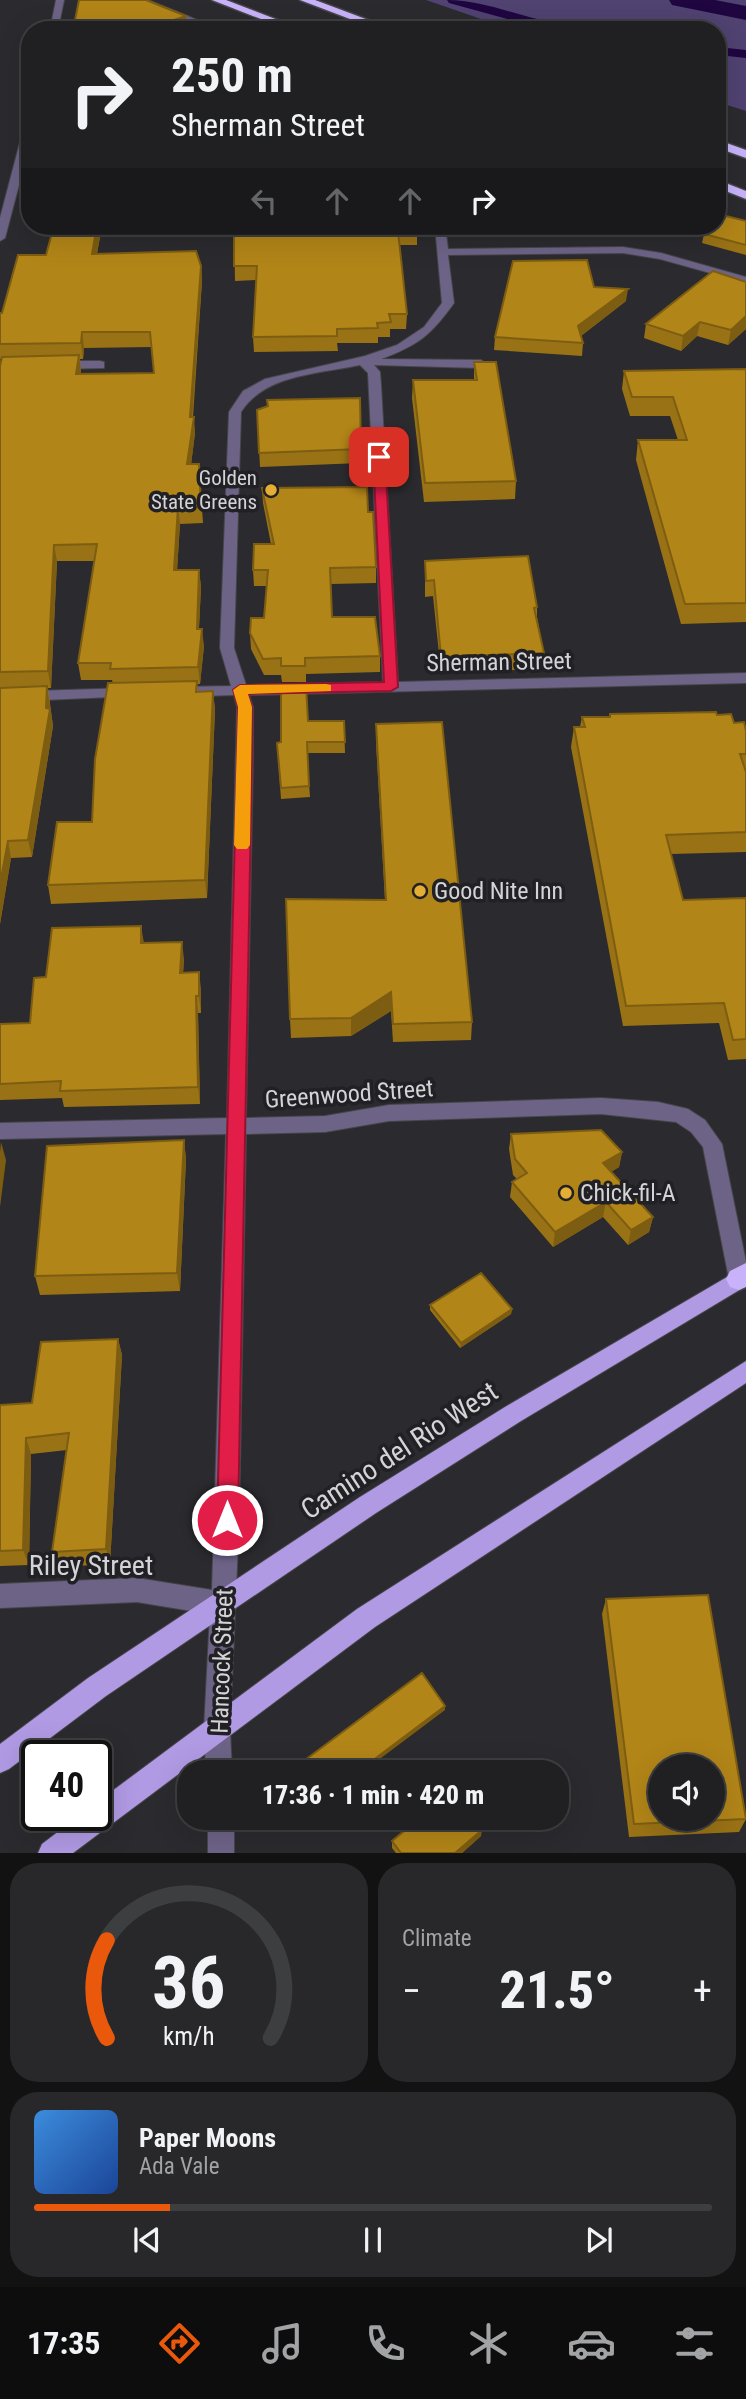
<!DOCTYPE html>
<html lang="en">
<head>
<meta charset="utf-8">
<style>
	:root { --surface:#202022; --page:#28282a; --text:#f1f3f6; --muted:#a2a3a5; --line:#3d3e40; --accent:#ea580c }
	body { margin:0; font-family:"Roboto Condensed",sans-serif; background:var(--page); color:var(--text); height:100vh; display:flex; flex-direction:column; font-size:26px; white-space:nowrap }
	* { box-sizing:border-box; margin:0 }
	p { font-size:23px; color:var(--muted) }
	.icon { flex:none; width:38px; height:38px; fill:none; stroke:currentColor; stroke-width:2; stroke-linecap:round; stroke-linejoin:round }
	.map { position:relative; height:1853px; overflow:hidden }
	.details { display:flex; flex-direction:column; gap:10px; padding:10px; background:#121213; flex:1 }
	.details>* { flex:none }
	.hud { position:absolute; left:21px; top:21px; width:705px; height:214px; border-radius:28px; box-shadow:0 7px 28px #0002,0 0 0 2px var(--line); background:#202022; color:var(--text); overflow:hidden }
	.fabs { position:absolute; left:648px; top:1754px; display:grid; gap:14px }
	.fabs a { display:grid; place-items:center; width:77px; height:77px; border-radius:50%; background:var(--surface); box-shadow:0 7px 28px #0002,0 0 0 2px var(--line); font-size:35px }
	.speed { position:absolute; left:21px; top:1740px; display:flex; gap:14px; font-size:35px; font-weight:700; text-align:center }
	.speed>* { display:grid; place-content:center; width:91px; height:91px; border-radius:50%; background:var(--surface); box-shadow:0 7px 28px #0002,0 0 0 2px var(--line); line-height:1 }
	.speed .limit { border:4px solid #111; border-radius:10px; background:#fff; color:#111 }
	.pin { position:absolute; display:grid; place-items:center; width:60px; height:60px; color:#fff; margin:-30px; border-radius:14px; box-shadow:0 4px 10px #0006 }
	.me { position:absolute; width:77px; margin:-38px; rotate:0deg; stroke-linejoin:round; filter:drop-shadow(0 0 5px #0008) }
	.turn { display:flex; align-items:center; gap:24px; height:147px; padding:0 35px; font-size:32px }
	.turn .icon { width:91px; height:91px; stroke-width:2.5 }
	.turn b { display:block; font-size:49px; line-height:60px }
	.lanes { display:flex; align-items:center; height:66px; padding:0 35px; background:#0003; justify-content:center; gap:35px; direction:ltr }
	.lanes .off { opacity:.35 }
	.big { font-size:52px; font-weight:800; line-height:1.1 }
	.details .tile { flex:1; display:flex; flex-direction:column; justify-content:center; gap:10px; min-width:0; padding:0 24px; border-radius:28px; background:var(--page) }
	.details .dial { align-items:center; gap:0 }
	.dial svg { height:182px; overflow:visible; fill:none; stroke:var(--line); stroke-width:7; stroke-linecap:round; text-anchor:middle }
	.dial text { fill:var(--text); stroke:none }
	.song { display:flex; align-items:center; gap:21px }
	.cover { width:84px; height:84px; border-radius:10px; background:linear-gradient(135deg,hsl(210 70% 55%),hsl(220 70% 35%)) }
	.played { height:7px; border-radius:4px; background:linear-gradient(90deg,var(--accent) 20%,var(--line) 20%) }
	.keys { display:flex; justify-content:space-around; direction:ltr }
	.heat { display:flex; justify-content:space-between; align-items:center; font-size:38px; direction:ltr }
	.details .tiles { flex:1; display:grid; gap:10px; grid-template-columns:1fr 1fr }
	.tile:last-child { grid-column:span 2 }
	.trip { position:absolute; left:177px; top:1760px; width:392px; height:70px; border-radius:28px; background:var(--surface); box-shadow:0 7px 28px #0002,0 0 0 2px var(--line); font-weight:800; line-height:70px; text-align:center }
	.dock { display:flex; height:112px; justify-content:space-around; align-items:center; background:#0d0d0e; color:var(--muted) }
	.dock .icon { width:49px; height:49px }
	.dock .selected { color:var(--accent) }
	.dock b { font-size:32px; color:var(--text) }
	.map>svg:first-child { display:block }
	.green { fill:#504271 }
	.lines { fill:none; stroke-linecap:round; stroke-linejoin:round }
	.canal { fill:#200641; fill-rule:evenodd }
	.river { fill:#200641; fill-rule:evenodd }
	.minor-casing { stroke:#464549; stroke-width:2 }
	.major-casing { stroke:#464549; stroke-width:2 }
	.highway-casing { stroke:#464549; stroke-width:3 }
	.minor { fill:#6d6387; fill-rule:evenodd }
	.major { fill:#b09ae4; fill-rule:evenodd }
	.highway { fill:#c8b3fb; fill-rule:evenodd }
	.wall { fill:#997215; fill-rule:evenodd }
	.shaded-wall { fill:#7d5d11 }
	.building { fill:#b28518; stroke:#7d5d11; stroke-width:2; fill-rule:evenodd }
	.route { fill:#e11d48; stroke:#92132f; stroke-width:2 }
	.slow { fill:#f59e0b }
	.poi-dot { fill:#e4ae35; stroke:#212024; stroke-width:2.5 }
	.labels { text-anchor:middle; stroke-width:7; stroke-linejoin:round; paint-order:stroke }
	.far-poi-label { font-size:21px; fill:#d4d3d6; stroke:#212024; text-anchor:end }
	.street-label { font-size:24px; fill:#d4d3d6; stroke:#212024 }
	.poi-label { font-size:24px; fill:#d4d3d6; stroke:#212024; text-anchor:start }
	.near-street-label { font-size:28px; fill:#d4d3d6; stroke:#212024 }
</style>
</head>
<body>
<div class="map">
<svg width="746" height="1853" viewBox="0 0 746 1853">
	<rect width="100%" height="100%" fill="#2b2a2e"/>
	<!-- green -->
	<path class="green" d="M426 0H746V111L718 102V30H513Z"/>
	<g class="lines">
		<!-- canal -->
		<path class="canal" d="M447 0C484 0 516 16 551 22 566 24 588 21 600 30H548L449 3Z
			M718 47 746 50V58L718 55Z"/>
		<!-- river -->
		<path class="river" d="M669 0H715L746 6V20L672 5Z"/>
		<defs>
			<path id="minor" d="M56 0H64L58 30H50Z
				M136 0H148L222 30H210Z
				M30 120V143L5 238 0 241V218L25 123Z
				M435 226H445L448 249 623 247 661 253 746 277V283L660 259 623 253 448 255 454 303C431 335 419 345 381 359L481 360 487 364 481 368 374 365 380 372 381 385 398 682 746 673V683L249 695 253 707V758L246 1118 325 1116 389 1105 601 1098 658 1102 688 1109 705 1120 722 1144 746 1262V1286L739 1288 732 1285 729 1279 703 1147 691 1132 676 1122 601 1114 389 1121 325 1132 246 1134 239 1520 230 1729 232 1773H206L204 1729 210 1614 137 1602 0 1608V1584L137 1578 212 1590 226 1134 0 1139V1123L227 1118 237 707 234 695 175 697 167 692 175 687 231 686 220 648 229 412 243 391 265 379 365 356 397 345 424 327 442 303ZM360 365 368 373 383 682 246 685 234 648 241 412C265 374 319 374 360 365Z
				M100 361 104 362V368L56 369 50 365 56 361Z
				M129 688 137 693 134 696 0 702V692Z
				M208 1818H234V1853H208Z"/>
			<path id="major" d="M739 1270 746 1272V1286L521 1421 376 1513 106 1696 9 1769 0 1773V1744L88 1678 360 1497 505 1407Z
				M746 1361V1383L375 1627 73 1853H38L42 1844 80 1815H96V1803L357 1609Z"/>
			<path id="highway" d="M212 0H226L304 30H289Z
				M300 0H315L395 30H379Z
				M718 140 746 150V158L718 148Z
				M718 180 746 191V199L718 188Z
				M746 1263V1287L739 1290 730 1287 726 1279 730 1271Z"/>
		</defs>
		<!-- minor casing -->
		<use href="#minor" class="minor-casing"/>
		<!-- major casing -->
		<use href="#major" class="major-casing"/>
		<!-- highway casing -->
		<use href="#highway" class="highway-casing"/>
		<!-- minor -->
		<use href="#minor" class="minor"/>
		<!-- major -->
		<use href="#major" class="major"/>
		<!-- highway -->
		<use href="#highway" class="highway"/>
	</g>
	<!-- wall -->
	<path class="wall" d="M746 221V255L702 243 704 234Z
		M102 226 97 254 201 266 202 281 193 417 195 433 191 464H199L203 523 180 524 177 570H199L201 587 199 629 204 646 200 684H197L198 692 213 691 215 710 207 898 51 904 48 885 92 822 113 683 112 680H81L78 663 95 561H57L51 688H48L53 726 32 857 11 858 0 924V366L2 359H0V313H2L46 255ZM151 347 154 373 81 374 80 359H83L84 348Z
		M234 226 417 231V245H399L407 314 406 329H390V337H378V343H337L338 351 254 352 253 337 256 280 235 281Z
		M477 226H553L552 231 477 232Z
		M746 282V329L728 345 697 336 681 351 644 338 646 324Z
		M594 287 626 301 581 336 583 343 582 356 494 350 495 337Z
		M474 362 516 481 515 499 424 502 412 398 413 380H474Z
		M746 369V622L681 624 636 460 638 440H678L670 416H630L622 389 624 371Z
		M360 398 361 463 260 467 257 410 267 406V400Z
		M262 488 368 512 376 567V583L331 584 332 617 380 656V672L306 674V682H282L281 675H264L251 649 250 633 264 618 267 586H254L253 570 271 544 263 503Z
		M425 561 537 607V617L544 653 543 669 441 673 433 596 425 597Z
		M610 714 717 715 734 723 746 731V852L671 854 683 900 746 898V1059L728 1060 719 1023 623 1026 571 747 574 727H580L582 717H610Z
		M308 721H344L345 753H307L310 797 281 799 277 743 281 742Z
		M376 724 472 1022 471 1040 393 1042 391 1011 351 1036 291 1038 290 1019 385 900 376 743Z
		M144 943 184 959 183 973 201 989V1013H198L200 1104 64 1107 62 1098 0 1100V1024L30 1023 46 977Z
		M511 1134 622 1152 619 1167 611 1172 653 1217 649 1232 628 1245 603 1217 553 1247 510 1197 512 1182 517 1179 513 1175 509 1149Z
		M184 1140 186 1159 180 1291 40 1295 35 1276Z
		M430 1305 512 1309 511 1314 460 1348 430 1310Z
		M118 1339 122 1355 110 1564 58 1567 52 1552 67 1450 31 1454 29 1565 0 1566V1405L32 1403Z
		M606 1599 746 1819 739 1832 629 1837 602 1614Z
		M481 1836 462 1853H396L392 1848V1841Z"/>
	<!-- shaded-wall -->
	<path class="shaded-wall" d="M186 16 187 27 179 30H144Z
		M97 226H102L94 269 92 254Z
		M201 266 202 281 191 433 190 417Z
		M628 289 626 301 577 339 578 326Z
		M746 316V329L728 345 731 330Z
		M700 322 697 336 681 351 683 336Z
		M82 332 84 348 83 359 81 343Z
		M79 355 81 371 79 390 76 374Z
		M194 417 195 433 189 481 187 464Z
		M178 507 180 524 176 587 174 570Z
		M54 545 57 561 51 688 48 671Z
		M199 570 201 587 198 646 197 629Z
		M202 629 204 646 200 684 198 667Z
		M47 686 53 726 32 857 28 840 46 708Z
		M213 691 215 710 207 898 205 880Z
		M8 841 11 858 0 924V884Z
		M141 926 144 943H141Z
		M182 942 184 959 182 990 180 973Z
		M199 972 201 989V1013L199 996Z
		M391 992V1011L351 1036V1018Z
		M196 996 198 1013 200 1104 198 1087Z
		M184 1140 186 1159 180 1291 177 1273Z
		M1 1142 6 1160 0 1207V1152Z
		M622 1152 619 1167 600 1178 603 1163Z
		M606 1202 603 1217 553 1247 555 1232Z
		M653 1217 649 1232 628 1245 631 1230Z
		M512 1309 511 1314 460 1348 461 1343Z
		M118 1339 122 1355 110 1564 106 1549Z
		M26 1438 31 1454 29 1565 23 1550Z
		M445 1706V1710L361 1773H356Z
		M482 1830 481 1836 462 1853H455Z"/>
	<!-- building -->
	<path class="building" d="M79 0H146L186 16 144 30H73Z
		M726 216 746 221V245L704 234 713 226H718V223Z
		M54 226H97L92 254 196 251 201 266 190 417H194L187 464H199L201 507H178L174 570H199L197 629H202L198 667 110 669 111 663H78L97 544 54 545 48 671 0 672V366L2 357 79 355 76 374 154 373 150 332H82L81 343 0 344V313H2L18 255H46Z
		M234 226H416L417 231H398L407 314H389L391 322 377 323 378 328 337 329V336L253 337 257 266H234Z
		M587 260 594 287 628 289 578 326 583 343 495 337 513 261Z
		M713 271 746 282V316L731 330 700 322 683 336 646 324Z
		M474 362H496L516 481 425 483 413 380H477Z
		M746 369V603L685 604 638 440H687L673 397H632L624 371Z
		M360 398 361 449 259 453 257 410 268 406 267 400Z
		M367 487 368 512H373L376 567 330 568 332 617H375L380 656 305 658V666H281V658L263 659 250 633 251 618H264L268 570H253L254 544H274L262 488Z
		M528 556 537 607 534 608 544 653 441 657 434 580 426 581 425 561Z
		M197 681 196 692 213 691 205 880 48 885 57 822H92L95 759 108 683Z
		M306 685 308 721H344L345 742H307L309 786 281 788 277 743 281 742V686Z
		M47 686 46 708 50 709 28 840 8 841 0 884V688Z
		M716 712 717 715 731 714 734 723 744 722 746 731V754H740L746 772V832L666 835 683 900 746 898V1039L733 1040 724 1003 626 1006 574 727H585L582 717H610V714Z
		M442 722 472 1022 393 1024 391 992 351 1018 290 1019 286 899 386 900 376 724Z
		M141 926V943L182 942 180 973 199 972V996H196L198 1087 60 1091 61 1081 0 1084V1024L30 1023 34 978 46 977 52 928Z
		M601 1130 622 1152 603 1163 653 1217 631 1230 606 1202 555 1232 512 1182 527 1173 515 1159 511 1134Z
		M184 1140 177 1273 35 1276 47 1146Z
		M481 1273 512 1309 461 1343 430 1305Z
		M118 1339 106 1549 52 1552 69 1433 26 1438 23 1550 0 1551V1405L32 1403 41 1342Z
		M708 1595 746 1819 634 1824 606 1599ZM660 1766H712V1818H660Z
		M422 1673 445 1706 356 1773H313L305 1760Z
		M420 1818H474L482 1830 455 1853H401L392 1841Z"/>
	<!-- route -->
	<path class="route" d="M379 453 385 457 398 687 391 691 248 694 252 707V758L238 1520 235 1527 227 1530 220 1527 217 1520 237 758 238 707 233 690 240 685 384 682 373 457Z"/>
	<!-- slow -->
	<path class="slow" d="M326 684 331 685V691L248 694 252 707 250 845 247 849H237L234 845 238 707 233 690 240 685Z"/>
	<!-- markers -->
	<g class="poi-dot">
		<circle cx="271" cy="490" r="7"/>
		<circle cx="420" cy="891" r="7"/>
		<circle cx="566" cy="1193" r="7"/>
	</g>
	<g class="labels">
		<!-- far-poi labels -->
		<g class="far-poi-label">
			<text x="257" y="485">Golden<tspan x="257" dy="24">State Greens</tspan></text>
		</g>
		<!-- street labels -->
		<g class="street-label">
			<text transform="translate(499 662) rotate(-1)" y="8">Sherman Street</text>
			<text transform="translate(349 1094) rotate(-4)" y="8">Greenwood Street</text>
			<text transform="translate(222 1661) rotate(-88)" y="8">Hancock Street</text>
		</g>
		<!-- poi labels -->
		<g class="poi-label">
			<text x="434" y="899">Good Nite Inn</text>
			<text x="580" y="1201">Chick-fil-A</text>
		</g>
		<!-- near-street labels -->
		<g class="near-street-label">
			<text transform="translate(399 1450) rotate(-33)" y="10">Camino del Rio West</text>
			<text x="91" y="1575">Riley Street</text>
		</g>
	</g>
</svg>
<div class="fabs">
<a><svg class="icon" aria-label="sound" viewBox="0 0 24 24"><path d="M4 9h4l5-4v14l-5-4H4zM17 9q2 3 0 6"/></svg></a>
</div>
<div class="speed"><div class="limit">40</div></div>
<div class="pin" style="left:379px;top:457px;background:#d93025"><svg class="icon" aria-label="arrive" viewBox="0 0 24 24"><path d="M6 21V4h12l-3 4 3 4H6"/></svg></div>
<svg class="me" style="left:227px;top:1520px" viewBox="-20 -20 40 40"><circle r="17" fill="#e11d48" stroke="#fff" stroke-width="3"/><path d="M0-11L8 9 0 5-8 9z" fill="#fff"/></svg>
<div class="trip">17:36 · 1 min · 420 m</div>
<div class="hud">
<div class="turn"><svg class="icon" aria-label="right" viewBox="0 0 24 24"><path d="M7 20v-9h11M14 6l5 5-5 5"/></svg><div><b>250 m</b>Sherman Street</div></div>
<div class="lanes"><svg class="icon off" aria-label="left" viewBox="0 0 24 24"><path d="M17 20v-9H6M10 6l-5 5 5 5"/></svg><svg class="icon off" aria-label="ahead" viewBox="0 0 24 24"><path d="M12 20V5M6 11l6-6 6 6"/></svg><svg class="icon off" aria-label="ahead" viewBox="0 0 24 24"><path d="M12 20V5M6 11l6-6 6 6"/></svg><svg class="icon" aria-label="right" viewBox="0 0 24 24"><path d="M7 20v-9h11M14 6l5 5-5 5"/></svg></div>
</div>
</div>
<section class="details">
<div class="tiles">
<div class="tile dial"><svg viewBox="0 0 100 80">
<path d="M14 69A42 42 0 1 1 86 69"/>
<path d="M14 69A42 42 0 0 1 14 26" stroke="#ea580c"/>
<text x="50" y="56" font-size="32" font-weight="700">36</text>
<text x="50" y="72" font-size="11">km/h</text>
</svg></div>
<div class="tile"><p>Climate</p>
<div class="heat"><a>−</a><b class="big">21.5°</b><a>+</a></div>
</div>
<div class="tile">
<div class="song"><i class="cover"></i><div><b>Paper Moons</b><p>Ada Vale</p></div></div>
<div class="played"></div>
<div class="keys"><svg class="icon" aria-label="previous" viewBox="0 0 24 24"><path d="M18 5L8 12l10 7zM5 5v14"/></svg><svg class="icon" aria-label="pause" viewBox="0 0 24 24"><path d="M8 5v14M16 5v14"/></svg><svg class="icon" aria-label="next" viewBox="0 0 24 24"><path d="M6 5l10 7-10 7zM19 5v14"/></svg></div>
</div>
</div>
</section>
<nav class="dock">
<b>17:35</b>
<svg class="icon selected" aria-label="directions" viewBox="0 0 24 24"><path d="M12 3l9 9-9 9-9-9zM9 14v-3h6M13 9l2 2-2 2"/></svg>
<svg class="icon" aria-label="music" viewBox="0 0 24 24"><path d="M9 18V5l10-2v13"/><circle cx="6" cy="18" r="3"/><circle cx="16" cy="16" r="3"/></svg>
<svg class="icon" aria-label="phone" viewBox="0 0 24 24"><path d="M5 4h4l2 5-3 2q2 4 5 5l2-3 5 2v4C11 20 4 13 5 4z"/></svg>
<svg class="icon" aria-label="climate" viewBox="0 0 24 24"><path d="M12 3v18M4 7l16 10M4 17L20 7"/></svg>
<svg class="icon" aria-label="car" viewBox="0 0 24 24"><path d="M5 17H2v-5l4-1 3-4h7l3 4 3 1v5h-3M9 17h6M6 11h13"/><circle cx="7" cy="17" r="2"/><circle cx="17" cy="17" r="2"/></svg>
<svg class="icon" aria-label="filters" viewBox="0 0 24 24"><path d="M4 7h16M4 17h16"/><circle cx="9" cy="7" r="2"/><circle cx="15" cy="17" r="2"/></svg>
</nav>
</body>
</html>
